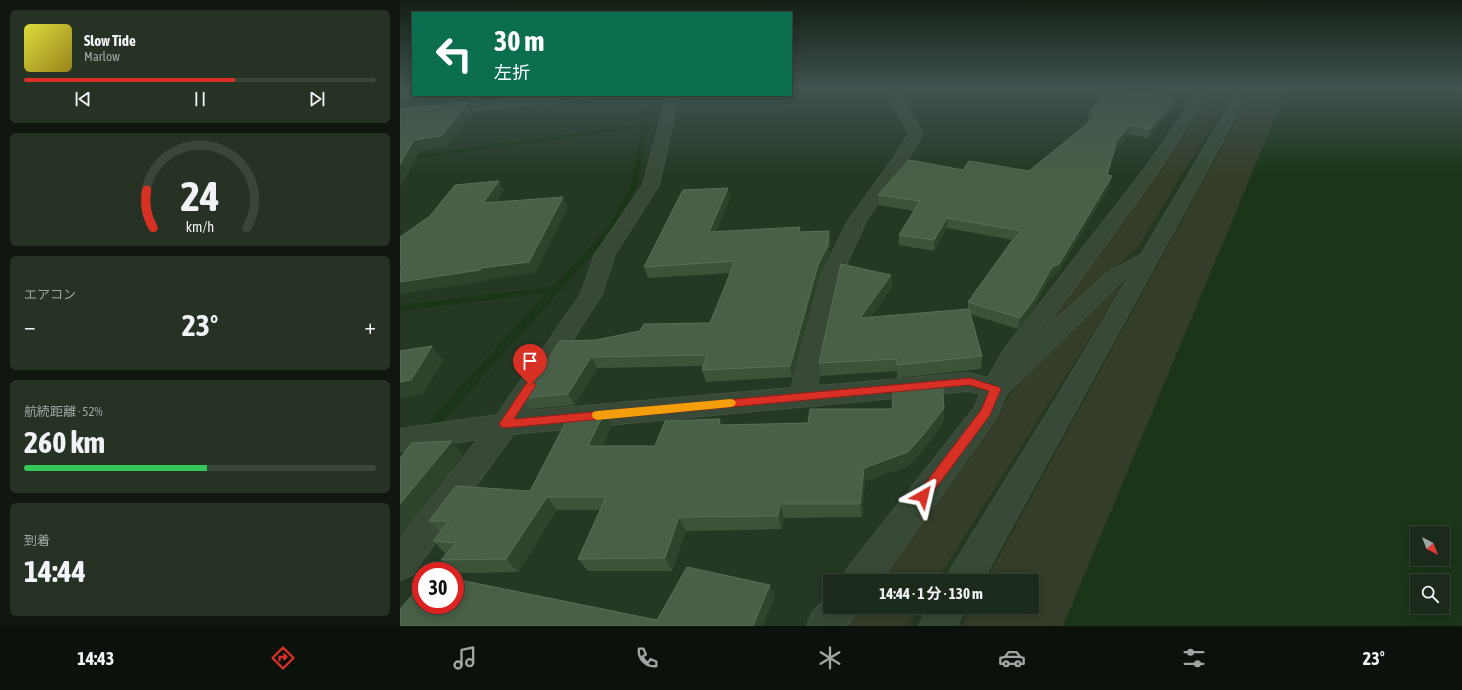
<!DOCTYPE html>
<html lang="ja">
<head>
<meta charset="utf-8">
<style>
	:root { --surface:#1c2a1b; --page:#253224; --text:#f1f3f6; --muted:#a0a7a3; --line:#3a463a; --accent:#d93025 }
	body { margin:0; font-family:"Asap Condensed","Noto Sans JP",sans-serif; background:var(--page); color:var(--text); height:100vh; display:flex; flex-direction:column; font-size:15px; white-space:nowrap }
	* { box-sizing:border-box; margin:0 }
	p { font-size:13px; color:var(--muted) }
	.icon { flex:none; width:22px; height:22px; fill:none; stroke:currentColor; stroke-width:2; stroke-linecap:round; stroke-linejoin:round }
	.map { position:relative; flex:1; overflow:hidden }
	.side { display:flex; flex-direction:column; gap:10px; padding:10px; background:#0f170f; width:400px }
	.side>* { flex:none }
	.hud { position:absolute; left:12px; top:12px; width:380px; height:84px; border-radius:0px; box-shadow:0 2px 10px #0003,0 0 0 1px var(--line); background:#0b6e4f; color:#fff; overflow:hidden }
	.needle { width:26px; rotate:138deg }
	.buttons { position:absolute; left:1010px; top:526px; display:grid; gap:8px }
	.buttons a { display:grid; place-items:center; width:40px; height:40px; border-radius:0px; background:var(--surface); box-shadow:0 2px 10px #0003,0 0 0 1px var(--line); font-size:20px }
	.speed { position:absolute; left:12px; top:562px; display:flex; gap:8px; font-size:20px; font-weight:700; text-align:center }
	.speed>* { display:grid; place-content:center; width:52px; height:52px; border-radius:50%; background:var(--surface); box-shadow:0 2px 10px #0003,0 0 0 1px var(--line); line-height:1 }
	.speed .limit { border:6px solid #d22; background:#fff; color:#111 }
	.pin { position:absolute; display:grid; place-items:center; width:34px; height:34px; color:#fff; margin:-41px -17px; border-radius:50% 50% 50% 0; rotate:-45deg; box-shadow:0 0 4px #0007 }
	.pin .icon { rotate:45deg }
	.me { position:absolute; width:44px; margin:-22px; rotate:37deg; stroke-linejoin:round; filter:drop-shadow(0 0 3px #0008) }
	.turn { display:flex; align-items:center; gap:14px; height:84px; padding:0 16px; font-size:18px }
	.turn .icon { width:52px; height:52px; stroke-width:2.5 }
	.turn b { display:block; font-size:28px; line-height:34px }
	.big { font-size:30px; font-weight:700; line-height:1.1 }
	.side .card { flex:1; display:flex; flex-direction:column; justify-content:center; gap:6px; min-width:0; padding:0 14px; border-radius:6px; background:var(--page) }
	.side .dial { align-items:center; gap:0 }
	.dial svg { height:104px; overflow:visible; fill:none; stroke:var(--line); stroke-width:7; stroke-linecap:round; text-anchor:middle }
	.dial text { fill:var(--text); stroke:none }
	.song { display:flex; align-items:center; gap:12px }
	.cover { width:48px; height:48px; border-radius:6px; background:linear-gradient(135deg,hsl(60 70% 55%),hsl(50 70% 35%)) }
	.played { height:4px; border-radius:2px; background:linear-gradient(90deg,var(--accent) 60%,var(--line) 60%) }
	.keys { display:flex; justify-content:space-around; direction:ltr }
	.heat { display:flex; justify-content:space-between; align-items:center; font-size:22px; direction:ltr }
	.charge { height:6px; border-radius:3px; background:linear-gradient(90deg,#34c759 52%,var(--line) 0) }
	.trip { position:absolute; left:423px; top:574px; width:216px; height:40px; border-radius:0px; background:var(--surface); box-shadow:0 2px 10px #0003,0 0 0 1px var(--line); font-weight:700; line-height:40px; text-align:center }
	.tabs { display:flex; height:64px; justify-content:space-around; align-items:center; background:#0b110b; color:var(--muted) }
	.tabs .icon { width:28px; height:28px }
	.tabs .selected { color:var(--accent) }
	.tabs b { font-size:18px; color:var(--text) }
	main { display:flex; flex:1; min-height:0 }
	.map>svg:first-child { display:block }
	.green { fill:#333d29 }
	.water { fill:#1a3518; fill-rule:evenodd }
	.lines { fill:none; stroke-linecap:round; stroke-linejoin:round }
	.stream { fill:#1a3518; fill-rule:evenodd }
	.street-casing { stroke:#425241; stroke-width:2 }
	.street { fill:#384937; fill-rule:evenodd }
	.wall { fill:#3c533a }
	.shaded-wall { fill:#2d432c }
	.building { fill:#495f47; stroke:#596f58 }
	.route { fill:#d93025; stroke:#8d1f18 }
	.slow { fill:#f59e0b }
</style>
</head>
<body>
<main>
<section class="side">
<div class="card">
<div class="song"><i class="cover"></i><div><b>Slow Tide</b><p>Marlow</p></div></div>
<div class="played"></div>
<div class="keys"><svg class="icon" aria-label="previous" viewBox="0 0 24 24"><path d="M18 5L8 12l10 7zM5 5v14"/></svg><svg class="icon" aria-label="pause" viewBox="0 0 24 24"><path d="M8 5v14M16 5v14"/></svg><svg class="icon" aria-label="next" viewBox="0 0 24 24"><path d="M6 5l10 7-10 7zM19 5v14"/></svg></div>
</div>
<div class="card dial"><svg viewBox="0 0 100 80">
<path d="M14 69A42 42 0 1 1 86 69"/>
<path d="M14 69A42 42 0 0 1 9 40" stroke="#d93025"/>
<text x="50" y="56" font-size="32" font-weight="700">24</text>
<text x="50" y="72" font-size="11">km/h</text>
</svg></div>
<div class="card"><p>エアコン</p>
<div class="heat"><a>−</a><b class="big">23°</b><a>+</a></div>
</div>
<div class="card"><p>航続距離 · 52%</p><b class="big">260 km</b><div class="charge"></div></div>
<div class="card"><p>到着</p><b class="big">14:44</b></div>
</section>
<div class="map">
<svg width="1062" height="626" viewBox="0 0 1062 626">
	<rect width="100%" height="100%" fill="#253824"/>
	<!-- green -->
	<path class="green" d="M817 88H832L831 94 738 247 643 331Z
		M849 88H898L722 626H562L572 607H632V581H586L848 99Z
		M727 279 536 581H474L628 370Z
		M455 607H520L508 626H441Z"/>
	<!-- water -->
	<path class="water" d="M885 88H1062V626H663L881 104ZM1017 533H1043V559H1017ZM1017 581H1043V607H1017Z"/>
	<g class="lines">
		<!-- stream -->
		<path class="stream" d="M251 95H255L247 130H243V127L0 161V157L243 124Z
			M244 133 247 135 236 188 216 228 39 425 35 426 31 425 29 422 31 419 147 293 0 311V305L153 287 210 225 230 188 241 135Z"/>
		<defs>
			<path id="street" d="M485 88H497L523 134 509 157 466 221 441 276 417 386 569 373 588 378 603 351 746 167 799 90 803 88H818L807 95 757 173 642 332 710 271 741 255 826 111 835 88H847L838 111 807 170 582 581H546L551 569 656 399 729 277 724 279 606 394 595 419 480 581H442L447 569 575 407 580 394 569 391 113 434 12 575 0 580V538L78 439 0 451V429L97 415 181 294 195 254 243 185 267 95H279L259 185 215 254 202 294 127 411 391 388 421 276 448 221 495 156 509 134Z
				M150 95H192L190 98 186 99 0 118V110Z
				M430 594V607H458L452 619 447 626H407L412 613Z
				M528 607H566L557 626H519Z"/>
		</defs>
		<!-- street casing -->
		<use href="#street" class="street-casing"/>
		<!-- street -->
		<use href="#street" class="street"/>
	</g>
	<!-- wall -->
	<path class="wall" d="M774 107 748 138 728 134 715 151 708 175 710 186 657 274 650 278 631 312 618 329 570 314 582 356 581 369 497 378V371L421 376 419 363 491 275 492 287 470 318 568 309V302L613 240 547 228 534 251 499 245V235L514 211 478 205V195L563 170 629 171 690 122H688L689 113Z
		M330 198 316 232H401L431 242 429 256 420 276 392 377 306 382 302 370 303 366 197 368 175 405 130 409 122 398 196 340 310 323 331 273 248 278 244 267Z
		M544 408 543 422 524 449 508 466 465 481 462 517 384 518 382 529 286 531 272 571H188L178 559 200 510H157L118 572 55 573V571H54L41 560 46 554 33 541 40 532 29 521 130 491 211 426 203 446H255L322 425 408 423Z"/>
	<!-- shaded-wall -->
	<path class="shaded-wall" d="M3 88H11L5 91Z
		M36 95H88L84 100 0 109V99Z
		M776 98 774 107 748 138 750 129Z
		M69 102 74 112 47 146 20 151 0 188V164L14 140Z
		M730 125 728 134 715 151 705 185 707 175 716 142Z
		M712 176 710 186 657 274 650 278 631 312 618 329 620 318 652 267Z
		M99 181 104 191 88 213 83 203Z
		M328 188 330 198 312 243 309 232Z
		M163 197 168 207 135 273 88 279 87 281 0 294V282L81 268Z
		M547 218V228L534 251V240Z
		M429 231 431 242 429 256 420 276 392 377 390 366 418 265Z
		M491 275 492 287 461 331 460 318Z
		M32 346 43 360 23 394 0 398V382Z
		M191 357 197 368 175 405 168 394Z
		M544 408 543 422 524 449 508 466 465 481 462 517 460 504 464 468Z
		M204 413 211 426 197 459 188 446Z
		M320 419 325 433 319 425Z
		M52 441 63 455 0 536V504Z
		M147 497 157 510 118 572 106 559Z
		M380 504 384 518 382 529 378 516Z
		M279 517 286 531 272 571 265 558Z
		M370 585 375 597 363 626H353Z"/>
	<!-- building -->
	<path class="building" d="M11 88H13V95H36L0 99V93Z
		M708 88H716L776 98 750 129 730 125 716 142 707 175 712 176 659 264 652 267 633 301 620 318 568 302 611 242 622 231 547 218 534 240 499 235 520 201 478 195 509 160 563 170 569 161 629 171 698 115 689 113Z
		M69 102 41 136 14 140 0 164V109Z
		M99 181 83 203 163 197 129 262 81 268 80 270 0 282V270L3 266 0 267V237L30 216 55 185Z
		M328 188 309 232 400 227 399 232 429 231 428 245 418 265 390 366 302 370 307 355 191 357 168 394 122 398 160 341 196 340 240 331 244 324 310 323 335 261 244 267 283 190Z
		M441 264 491 275 460 318 569 309 582 356 497 365V359L419 363Z
		M32 346 11 380 0 382V351Z
		M542 381 544 408 523 435 508 452 464 468 460 504H380L378 516 279 517 265 558 178 559 206 497H147L106 559 41 560 56 543 33 541 49 521H29L56 486 130 491 169 416 204 413 188 446H255L265 421 320 419 319 425 408 423 410 409H492L494 386Z
		M52 441 0 504V458L12 443Z
		M287 567 370 585 353 626H0V609L21 585V605H55V579L257 620Z"/>
	<!-- sky -->
	<linearGradient id="sky" x2="0" y2="1"><stop stop-color="#141f14"/><stop offset="0.5" stop-color="#405350"/><stop offset="1" stop-color="#405350" stop-opacity="0"/></linearGradient>
	<rect width="1062" height="176" fill="url(#sky)"/>
	<!-- route -->
	<path class="route" d="M570 378 599 387 601 389 590 415 527 500 523 502 518 500 516 496 518 493 581 410 589 391 569 385 105 428 101 427 99 424 127 382H134L136 385 114 419Z"/>
	<!-- slow -->
	<path class="slow" d="M331 399 334 400 336 403 334 406 331 407 197 420 193 418 192 415 193 412 197 411Z"/>
</svg>
<div class="buttons">
<a><svg class="needle" viewBox="-14 -14 28 28"><path d="M0-13l5 13h-10z" fill="#e53935"/><path d="M0 13l5-13h-10z" fill="#a0a7a3"/></svg></a>
<a><svg class="icon" aria-label="search" viewBox="0 0 24 24"><circle cx="10" cy="10" r="6"/><path d="M15 15l6 6"/></svg></a>
</div>
<div class="speed"><div class="limit">30</div></div>
<div class="pin" style="left:130px;top:385px;background:#d93025"><svg class="icon" aria-label="arrive" viewBox="0 0 24 24"><path d="M6 21V4h12l-3 4 3 4H6"/></svg></div>
<svg class="me" style="left:523px;top:496px" viewBox="-20 -20 40 40"><path d="M0-17L14 15 0 8-14 15z" fill="#d93025" stroke="#fff" stroke-width="4"/></svg>
<div class="trip">14:44 · 1 分 · 130 m</div>
<div class="hud">
<div class="turn"><svg class="icon" aria-label="left" viewBox="0 0 24 24"><path d="M17 20v-9H6M10 6l-5 5 5 5"/></svg><div><b>30 m</b>左折</div></div>
</div>
</div>
</main>
<nav class="tabs">
<b>14:43</b>
<svg class="icon selected" aria-label="directions" viewBox="0 0 24 24"><path d="M12 3l9 9-9 9-9-9zM9 14v-3h6M13 9l2 2-2 2"/></svg>
<svg class="icon" aria-label="music" viewBox="0 0 24 24"><path d="M9 18V5l10-2v13"/><circle cx="6" cy="18" r="3"/><circle cx="16" cy="16" r="3"/></svg>
<svg class="icon" aria-label="phone" viewBox="0 0 24 24"><path d="M5 4h4l2 5-3 2q2 4 5 5l2-3 5 2v4C11 20 4 13 5 4z"/></svg>
<svg class="icon" aria-label="climate" viewBox="0 0 24 24"><path d="M12 3v18M4 7l16 10M4 17L20 7"/></svg>
<svg class="icon" aria-label="car" viewBox="0 0 24 24"><path d="M5 17H2v-5l4-1 3-4h7l3 4 3 1v5h-3M9 17h6M6 11h13"/><circle cx="7" cy="17" r="2"/><circle cx="17" cy="17" r="2"/></svg>
<svg class="icon" aria-label="filters" viewBox="0 0 24 24"><path d="M4 7h16M4 17h16"/><circle cx="9" cy="7" r="2"/><circle cx="15" cy="17" r="2"/></svg>
<b>23°</b>
</nav>
</body>
</html>
